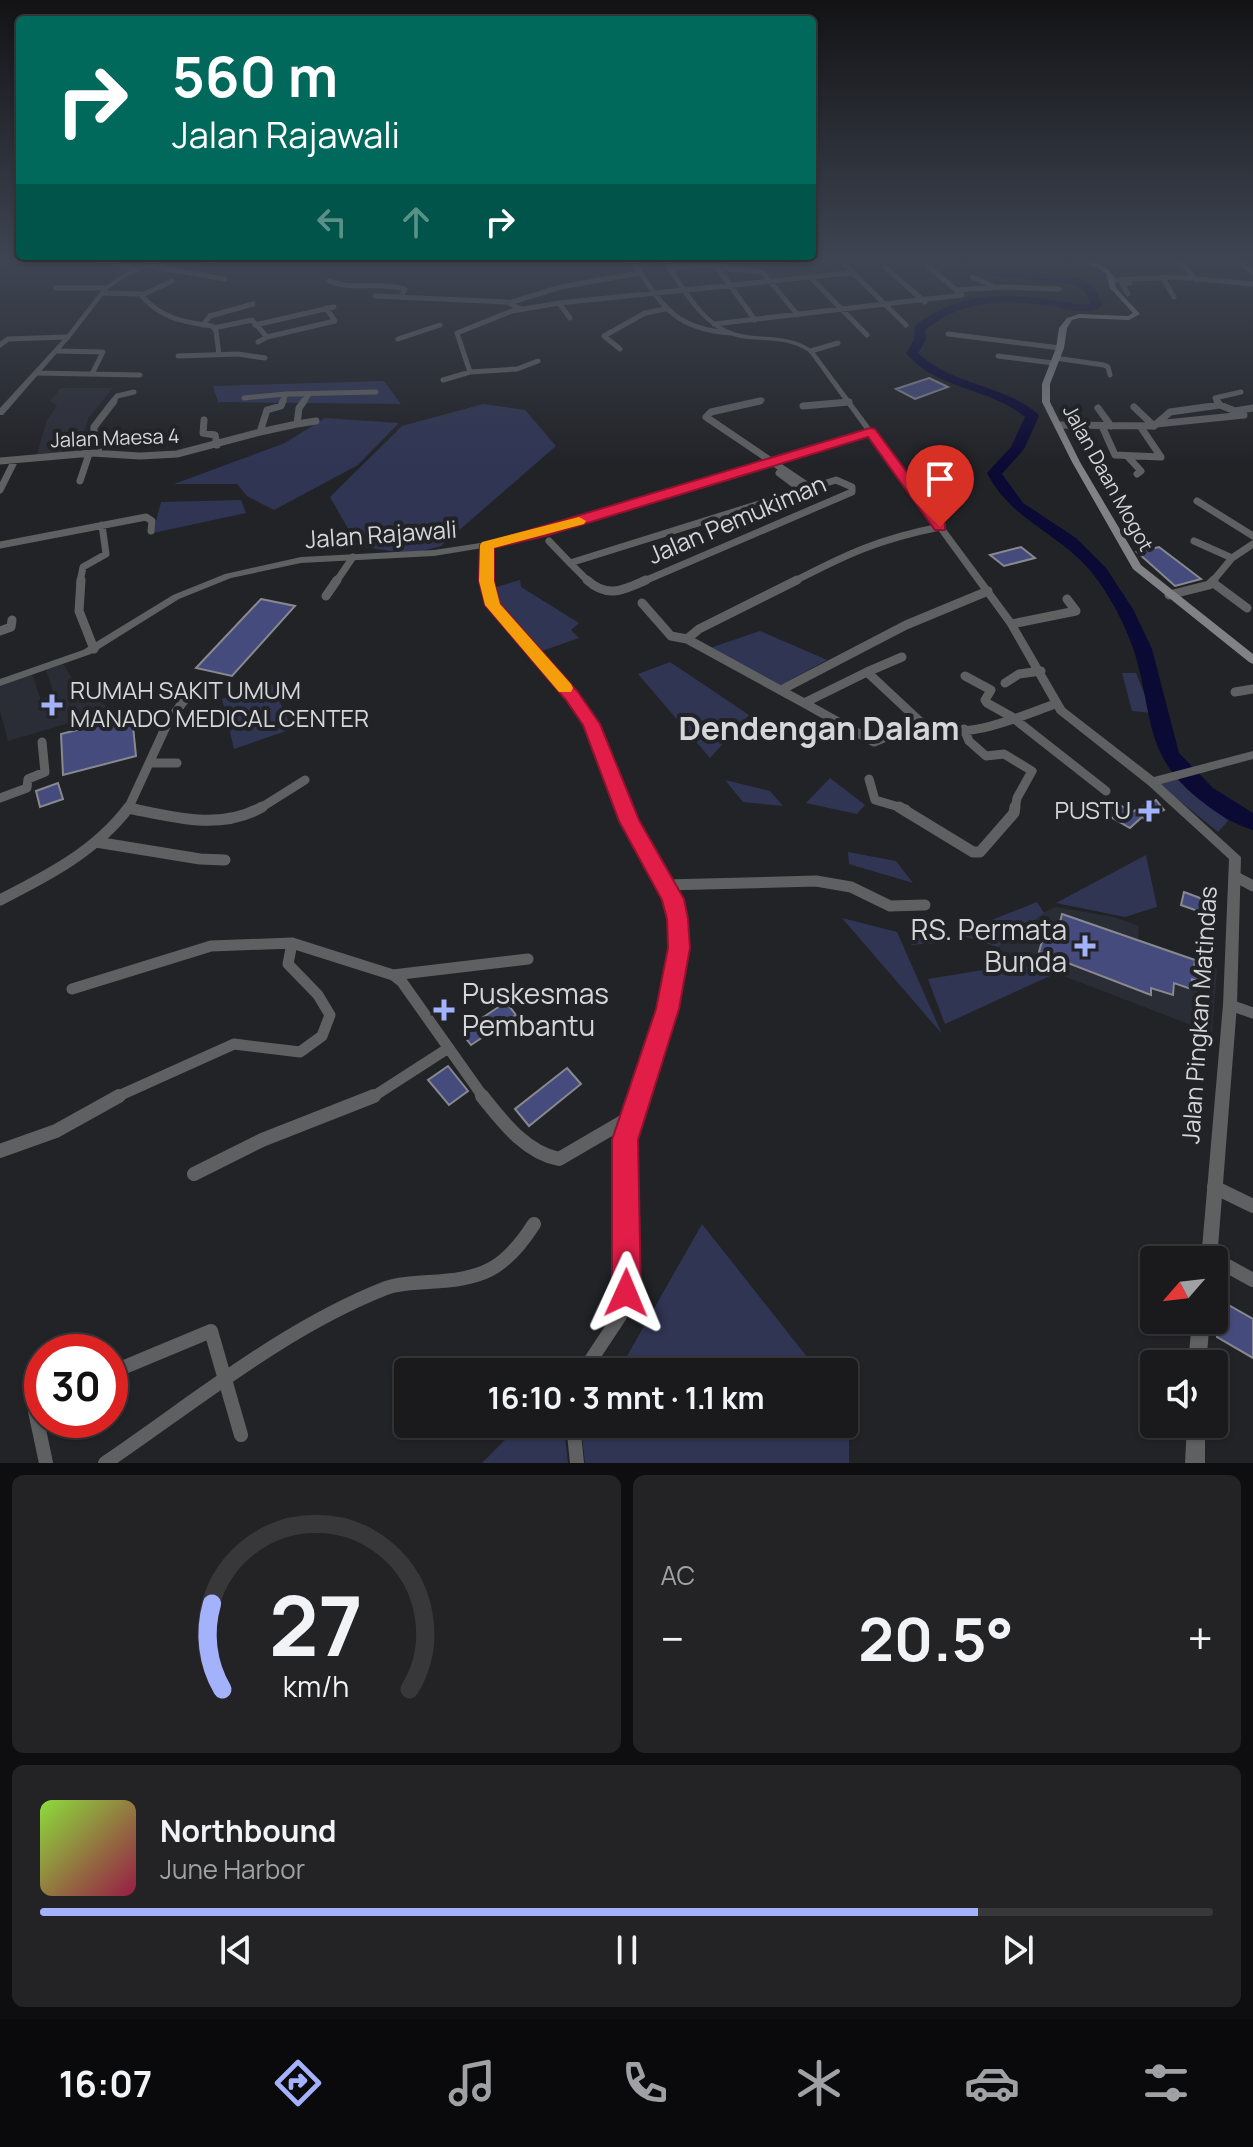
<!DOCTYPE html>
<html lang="id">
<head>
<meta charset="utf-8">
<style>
	:root { --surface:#1a1a1d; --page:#232326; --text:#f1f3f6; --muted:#9fa1a4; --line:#38383b; --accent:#a4b2fc }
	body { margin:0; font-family:Manrope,sans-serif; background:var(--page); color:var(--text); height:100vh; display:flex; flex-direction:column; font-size:30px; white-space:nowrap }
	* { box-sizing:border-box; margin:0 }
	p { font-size:26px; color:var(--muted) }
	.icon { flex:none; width:44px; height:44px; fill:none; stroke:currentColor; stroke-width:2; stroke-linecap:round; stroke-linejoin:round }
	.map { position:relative; height:1463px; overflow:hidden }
	.side { display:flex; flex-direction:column; gap:12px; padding:12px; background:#0e0e10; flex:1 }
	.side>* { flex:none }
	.banner { position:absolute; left:16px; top:16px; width:800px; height:244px; border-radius:8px; box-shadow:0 2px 6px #0004,0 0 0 2px var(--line); background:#00695c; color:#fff; overflow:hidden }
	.needle { width:52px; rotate:242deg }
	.buttons { position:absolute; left:1140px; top:1246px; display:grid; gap:16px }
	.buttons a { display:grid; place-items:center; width:88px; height:88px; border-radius:8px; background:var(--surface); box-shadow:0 2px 6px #0004,0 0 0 2px var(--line); font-size:40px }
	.speed { position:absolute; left:24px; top:1334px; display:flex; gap:16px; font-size:40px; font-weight:700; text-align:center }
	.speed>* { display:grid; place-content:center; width:104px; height:104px; border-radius:50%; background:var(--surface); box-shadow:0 2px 6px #0004,0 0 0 2px var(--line); line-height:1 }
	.speed .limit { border:12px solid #d22; background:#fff; color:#111 }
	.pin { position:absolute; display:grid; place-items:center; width:68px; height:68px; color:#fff; margin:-82px -34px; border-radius:50% 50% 50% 0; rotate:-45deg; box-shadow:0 0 8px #0007 }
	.pin .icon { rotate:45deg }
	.me { position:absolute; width:88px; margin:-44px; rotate:1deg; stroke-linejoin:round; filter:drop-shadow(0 0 6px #0008) }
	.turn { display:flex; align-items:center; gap:28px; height:168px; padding:0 24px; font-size:36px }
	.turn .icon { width:104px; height:104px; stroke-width:2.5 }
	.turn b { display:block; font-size:56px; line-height:68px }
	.lanes { display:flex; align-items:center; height:76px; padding:0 24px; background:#0003; justify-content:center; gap:40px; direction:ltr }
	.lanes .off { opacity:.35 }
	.big { font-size:60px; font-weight:700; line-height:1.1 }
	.side .widget { flex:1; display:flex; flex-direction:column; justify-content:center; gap:12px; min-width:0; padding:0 28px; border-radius:12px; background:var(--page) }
	.side .dial { align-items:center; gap:0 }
	.dial svg { height:208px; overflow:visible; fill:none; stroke:var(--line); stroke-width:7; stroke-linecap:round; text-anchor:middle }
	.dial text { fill:var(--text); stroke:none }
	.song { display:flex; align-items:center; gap:24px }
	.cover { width:96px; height:96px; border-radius:12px; background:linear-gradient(135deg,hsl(90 70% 55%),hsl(340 70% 35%)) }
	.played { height:8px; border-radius:4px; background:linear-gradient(90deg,var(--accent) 80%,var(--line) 80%) }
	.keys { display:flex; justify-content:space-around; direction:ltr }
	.heat { display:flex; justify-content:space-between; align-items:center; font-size:44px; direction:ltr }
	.side .tiles { flex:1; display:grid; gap:12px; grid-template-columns:1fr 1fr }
	.widget:last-child { grid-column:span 2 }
	.trip { position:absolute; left:394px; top:1358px; width:464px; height:80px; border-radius:8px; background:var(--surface); box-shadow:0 2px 6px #0004,0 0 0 2px var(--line); font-weight:700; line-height:80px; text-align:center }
	.dock { display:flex; height:128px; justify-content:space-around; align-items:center; background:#0a0a0c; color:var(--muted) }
	.dock .icon { width:56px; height:56px }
	.dock .active { color:var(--accent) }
	.dock b { font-size:36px; color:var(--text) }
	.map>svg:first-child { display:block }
	.built { fill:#2b2d36 }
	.green { fill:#303554 }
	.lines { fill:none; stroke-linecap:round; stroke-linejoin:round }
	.stream { stroke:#0b0a35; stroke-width:2 }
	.river { fill:#0b0a35; fill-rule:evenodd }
	.building { fill:#454c7d; stroke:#87898e; stroke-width:2 }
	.minor-far4 { stroke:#5f6062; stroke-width:5 }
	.minor-far3 { stroke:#5f6062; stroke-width:7 }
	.minor-far2 { stroke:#5f6062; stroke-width:9 }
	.minor-far1 { stroke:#5f6062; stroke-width:11 }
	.minor { stroke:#5f6062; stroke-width:14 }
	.tertiary { fill:#5f6062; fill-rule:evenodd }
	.secondary { fill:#818286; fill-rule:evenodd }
	.route { fill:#e11d48; stroke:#92132f; stroke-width:2 }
	.slow { fill:#f59e0b }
	.poi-dot { fill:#a4b2fc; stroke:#222327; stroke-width:3 }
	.labels { text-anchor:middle; stroke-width:8; stroke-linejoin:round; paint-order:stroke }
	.far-street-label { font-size:20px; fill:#d5d6d9; stroke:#222327 }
	.street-label { font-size:24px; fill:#d5d6d9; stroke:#222327 }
	.poi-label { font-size:24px; fill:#d5d6d9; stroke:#222327; text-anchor:start }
	.near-poi-label { font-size:28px; fill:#d5d6d9; stroke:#222327; text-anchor:end }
	.district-label { font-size:32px; font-weight:bold; fill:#d5d6d9; stroke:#222327 }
</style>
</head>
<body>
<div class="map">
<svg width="1253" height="1463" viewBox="0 0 1253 1463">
	<rect width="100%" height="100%" fill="#222327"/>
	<!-- built -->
	<path class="built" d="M61 388H113L89 417 77 452 36 456 47 420 57 406 50 401Z
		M63 664 79 689 113 710 8 741 0 711V686L32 674 41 700 54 694 46 670Z
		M1056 907 1114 917 1139 926 1138 939 1217 969 1212 1033 1001 952 996 941 1030 918Z"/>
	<!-- green -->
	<path class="green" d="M384 381 401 404 218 402 213 386Z
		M483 404 525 410 556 446 441 546 411 554 358 546 330 497 402 426Z
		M325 418 399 423 358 465 274 510 247 496 237 484H174L285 443Z
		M241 500 246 513 153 533 161 502Z
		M520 580 521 587 579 623 571 630 579 638 539 652 495 605 490 589Z
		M760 631 827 660 779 686 707 649Z
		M670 662 749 715 710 758 638 674Z
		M1122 673H1136L1152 713 1132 711Z
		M272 684 292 729 234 749 222 699Z
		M1185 777 1228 821 1218 832 1159 784Z
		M830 778 865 805 857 814 806 803Z
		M725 780 770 791 783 806 743 802Z
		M848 852 896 861 913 883 849 864Z
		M1146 855 1157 907 1125 917 1056 903Z
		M1037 902 1044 913 998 947 957 934Z
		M842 918 897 932 942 1034Z
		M909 919H942L949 942 911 945Z
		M1019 964 1052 975 945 1024 928 979Z
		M702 1224 819 1372H618Z
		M844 1404 849 1410V1463H585L582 1435 588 1424H844Z
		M530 1424H546L565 1438 568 1463H482L513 1432Z"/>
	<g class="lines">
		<!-- stream -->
		<path class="stream" d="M1052 260 1054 263 1100 269 1108 276H1087L1082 283"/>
		<!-- river -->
		<path class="river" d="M706 260H830L741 267Z
			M929 260C955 260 978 268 1004 271 1028 274 1063 270 1085 281 1095 286 1099 295 1102 306 1086 317 1066 308 1048 306 1003 299 962 300 925 330L926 340 918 353C951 385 1001 384 1037 413L1039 416 1024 449 1002 474 1023 503 1076 538 1106 568 1133 609 1152 649 1179 753 1213 788 1253 813V830C1233 824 1216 813 1200 800 1141 754 1154 710 1133 648 1125 625 1113 602 1099 582 1067 535 1013 524 987 473L1011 447 1025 417C989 387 936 390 906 353L914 340 915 326C954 295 998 292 1046 299 1061 301 1075 305 1090 304L1086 292 1074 284 1002 277Z"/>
	</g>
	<!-- building -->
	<path class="building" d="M929 378 948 387 915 399 896 389Z
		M1021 547 1035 558 1004 566 990 555Z
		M1159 547 1184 566 1201 579 1175 586 1137 552Z
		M261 599 295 606 232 676 196 668Z
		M132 716 136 756 63 775 61 734Z
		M58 783 63 799 40 807 36 791Z
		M1156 800 1164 810 1146 820 1142 817 1130 828 1104 813 1115 802 1132 812Z
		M1184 892 1208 901 1206 914 1181 905Z
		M1062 914 1195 960 1194 969 1204 972V983L1192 979 1191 989 1174 983 1173 995 1151 988V995L1039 952 1046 927 1058 931Z
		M506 1002 516 1015 471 1045 461 1032Z
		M448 1066 468 1091 449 1105 428 1080Z
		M567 1068 581 1084 529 1126 515 1109Z
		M1225 1303 1253 1319V1358L1217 1337Z"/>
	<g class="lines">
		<!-- minor-far4 -->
		<path class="minor-far4" d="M102 260 137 270
			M207 260 213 261
			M632 260C661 304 673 329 730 333
			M1180 260 1196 280
			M1237 260 1253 273
			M845 265 906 325
			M149 266 225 279
			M717 267 755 320
			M885 267 925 302
			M670 268 705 266 762 272 798 315
			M809 276 867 335
			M972 277 995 287
			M1163 278 1174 297
			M1114 280 1176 277 1253 284
			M329 281C354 291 380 281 405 289L402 295
			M56 288H106
			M956 290 1002 287 1059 289
			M103 293 140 294C160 318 182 322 212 326L216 331 219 355
			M1128 294 1122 284 1130 283
			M142 295 172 281
			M375 296 507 302 521 309
			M512 302 561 287 640 273
			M559 303 570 318
			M714 324 962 295 929 267
			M203 325 210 316 253 304
			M255 325 334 307
			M214 328 252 320 267 337 258 342
			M948 334 1060 348
			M267 337 335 321 326 308
			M398 339 440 325
			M0 345 8 339 68 337
			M620 349 604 336 645 313 665 309
			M56 351 103 352 92 374
			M811 351 838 343
			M178 356 238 354 265 358
			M998 356 1053 363
			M1055 358 1104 365 1108 367 1110 375
			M538 361 517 369 470 372 457 333 512 311 559 303 850 273
			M36 373 140 375
			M443 380 470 372
			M244 398 286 394
			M112 403 117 396 134 392
			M282 403 286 394 376 392
			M303 403 309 394
			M751 403 762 400
			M843 403 849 402
			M1218 403 1215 398 1241 392"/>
		<!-- minor-far3 -->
		<path class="minor-far3" d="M760 401 711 412 706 417 811 488
			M1217 401 1220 405
			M803 406 849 402
			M1134 407 1154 426
			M1098 408 1111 426
			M204 420 203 433 215 435 217 445
			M297 424 316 421
			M1156 424 1244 415
			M1060 425 1154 426 1170 412 1220 405 1235 411 1253 408
			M1102 426 1115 455 1161 457 1140 426
			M260 432 297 424 299 408 304 401
			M98 453 100 441 94 437V427L114 401
			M1129 458 1141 471 1137 474
			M0 461 92 453 140 456 177 454 260 432 267 410 281 406 283 401
			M779 473 803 491
			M80 481 89 454
			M0 490 15 460
			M1197 501 1253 536
			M549 541 570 563
			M1194 541 1232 558
			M0 545 146 517 152 521 151 531
			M487 545V582
			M80 582 83 567 106 554 102 525
			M336 582 353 557
			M589 582 570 563 836 480 852 487V492L642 582
			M793 582C847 554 879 539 940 527
			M1212 582 1232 558 1253 544"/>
		<!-- minor-far2 -->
		<path class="minor-far2" d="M81 580 79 611 94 649
			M487 580 493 605 572 696 591 724 625 809
			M587 580C608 599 623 590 646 580
			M797 580 699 629 687 639 804 703 867 672 927 728C969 740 1016 718 1055 704
			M1212 582 1247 608
			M1169 595 1209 585 1214 580
			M326 596 337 580
			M642 603 671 636 687 639
			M1012 624 1076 611 1067 599
			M0 631 11 627 12 620
			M867 672 902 657
			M965 676 991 690 985 700 987 703 1012 717 1106 791
			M1005 683 1019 674 1041 671
			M781 690 906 625 988 591
			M1235 692 1253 689
			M804 703 874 742 921 722
			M964 729 969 741 986 756 1004 754 1032 771 1017 798 1015 809
			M150 763H177
			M869 779 875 800 906 809
			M0 798 27 788 28 779 45 772 42 742
			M128 808 133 809
			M128 809 168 722 186 698
			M259 809 305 780"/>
		<!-- minor-far1 -->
		<path class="minor-far1" d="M625 807 640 845 673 899 679 948 668 1009 639 1098
			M899 807 973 852H980L1014 813 1015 807
			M128 808C173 817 219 831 262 807
			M96 842 200 859 225 860
			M1236 877 1253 886
			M665 885 816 881 851 887 890 906 925 905
			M0 900C49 875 96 851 129 807
			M393 975 528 959
			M72 989 211 946 292 943
			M1230 1005 1253 1013
			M114 1098 234 1044 300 1052 322 1036 330 1015 318 995 288 964 292 943 393 975 402 982 484 1098
			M371 1098 447 1049"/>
		<!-- minor -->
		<path class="minor" d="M482 1096C503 1122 525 1152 559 1159L631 1117
			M0 1151 56 1131 119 1096
			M194 1174 262 1140 374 1096
			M1214 1187 1253 1206
			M1209 1256 1253 1280
			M583 1372 620 1316 626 1293 625 1140 640 1096
			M110 1373 211 1331 241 1435
			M42 1401 35 1411 46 1463
			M573 1424 577 1463
			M105 1463C195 1402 284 1328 386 1288 399 1283 414 1283 428 1282 482 1279 504 1271 534 1224"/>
		<!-- tertiary -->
		<path class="tertiary" d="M156 260H165L129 275 108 289 70 338 3 415H0V408L66 336 104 287 125 273Z
			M661 260H667C686 287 705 327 741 334 767 339 790 334 813 350L1015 622 1065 708 1154 777 1253 751V759L1161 784 1241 857 1237 1005 1217 1260 1215 1266 1214 1260H1201L1223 1005 1229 859 1148 785 1057 713 1007 625 869 435 501 545 434 556 301 563 231 578 179 599 91 654 0 686V679L83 650 173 595 225 574 301 557 434 550 500 540 866 431 809 352C789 339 770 341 747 339 703 334 684 293 661 260Z
			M1192 1320H1210L1206 1364H1188Z
			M1187 1424H1205V1463H1185Z"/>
		<!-- secondary -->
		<path class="secondary" d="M1080 260H1091L1107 268 1114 277 1116 288 1140 314 1129 320 1079 318 1072 320 1067 328 1064 348 1050 384V402L1080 462 1141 565 1253 654V664L1249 662 1133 569 1072 462 1042 402V384L1056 348 1059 328 1067 318 1079 314 1128 316 1133 313 1110 288 1106 274 1098 268Z"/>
	</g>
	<!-- sky -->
	<linearGradient id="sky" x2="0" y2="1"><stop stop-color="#131315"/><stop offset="0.56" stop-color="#3e4552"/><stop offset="1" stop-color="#3e4552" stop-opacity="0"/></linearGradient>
	<rect width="1253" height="465" fill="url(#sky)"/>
	<!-- route -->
	<path class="route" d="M870 428 875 429 945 524V530H935L868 437 545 536 494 548V581L500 604 578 692 600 724 639 820 684 899 688 919 690 948 679 1009 638 1140 641 1293 636 1303 626 1307 616 1303 612 1293V1140L656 1009 668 948 667 919 662 900 619 821 583 725 566 700 485 605 479 581 480 545Z"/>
	<!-- slow -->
	<path class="slow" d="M579 517 586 521 584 524 494 548V581L500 604 571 684 573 688 571 692H559L485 605 479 581 480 545 482 542Z"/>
	<!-- markers -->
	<g class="poi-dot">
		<path d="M48 693h8v8h8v8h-8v8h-8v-8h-8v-8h8z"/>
		<path d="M1145 799h8v8h8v8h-8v8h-8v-8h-8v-8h8z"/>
		<path d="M1081 934h8v8h8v8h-8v8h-8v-8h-8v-8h8z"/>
		<path d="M440 998h8v8h8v8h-8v8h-8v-8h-8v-8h8z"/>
	</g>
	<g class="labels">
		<!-- far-street labels -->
		<g class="far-street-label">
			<text transform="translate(115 438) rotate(-2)" y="7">Jalan Maesa 4</text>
			<text transform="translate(1108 478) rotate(61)" y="7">Jalan Daan Mogot</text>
		</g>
		<!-- street labels -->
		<g class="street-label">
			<text transform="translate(737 520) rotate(-23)" y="8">Jalan Pemukiman</text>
			<text transform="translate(381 535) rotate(-4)" y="8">Jalan Rajawali</text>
			<text transform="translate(1200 1015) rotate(-86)" y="8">Jalan Pingkan Matindas</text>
		</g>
		<!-- poi labels -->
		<g class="poi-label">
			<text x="70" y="699">RUMAH SAKIT UMUM<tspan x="70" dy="28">MANADO MEDICAL CENTER</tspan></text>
			<text x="1131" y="819" text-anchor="end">PUSTU</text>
		</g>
		<!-- near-poi labels -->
		<g class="near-poi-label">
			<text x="1067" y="940">RS. Permata<tspan x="1067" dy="32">Bunda</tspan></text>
			<text x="462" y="1004" text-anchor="start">Puskesmas<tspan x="462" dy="32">Pembantu</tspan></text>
		</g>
		<!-- district labels -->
		<g class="district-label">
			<text x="819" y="740">Dendengan Dalam</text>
		</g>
	</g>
</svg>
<div class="buttons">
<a><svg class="needle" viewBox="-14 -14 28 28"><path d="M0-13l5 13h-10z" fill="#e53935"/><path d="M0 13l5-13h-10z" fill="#9fa1a4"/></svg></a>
<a><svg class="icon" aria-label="sound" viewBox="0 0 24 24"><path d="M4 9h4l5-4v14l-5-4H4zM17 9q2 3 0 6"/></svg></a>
</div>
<div class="speed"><div class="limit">30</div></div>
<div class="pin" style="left:940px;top:527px;background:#d93025"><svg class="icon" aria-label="arrive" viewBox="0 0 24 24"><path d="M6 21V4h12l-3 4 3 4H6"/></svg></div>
<svg class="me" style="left:626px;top:1293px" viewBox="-20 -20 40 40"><path d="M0-17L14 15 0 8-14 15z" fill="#e11d48" stroke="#fff" stroke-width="4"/></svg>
<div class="trip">16:10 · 3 mnt · 1.1 km</div>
<div class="banner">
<div class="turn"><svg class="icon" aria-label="right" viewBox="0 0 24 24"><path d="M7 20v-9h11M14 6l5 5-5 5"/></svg><div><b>560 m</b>Jalan Rajawali</div></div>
<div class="lanes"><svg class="icon off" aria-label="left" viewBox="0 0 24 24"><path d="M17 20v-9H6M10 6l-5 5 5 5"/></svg><svg class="icon off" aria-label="ahead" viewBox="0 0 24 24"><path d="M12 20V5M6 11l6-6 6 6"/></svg><svg class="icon" aria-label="right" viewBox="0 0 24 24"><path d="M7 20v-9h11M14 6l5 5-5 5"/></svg></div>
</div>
</div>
<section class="side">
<div class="tiles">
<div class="widget dial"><svg viewBox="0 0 100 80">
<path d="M14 69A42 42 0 1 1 86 69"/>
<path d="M14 69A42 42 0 0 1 10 36" stroke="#a4b2fc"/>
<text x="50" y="56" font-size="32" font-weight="700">27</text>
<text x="50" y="72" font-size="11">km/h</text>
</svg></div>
<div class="widget"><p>AC</p>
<div class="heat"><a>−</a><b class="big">20.5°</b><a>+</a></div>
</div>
<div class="widget">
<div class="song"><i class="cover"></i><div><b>Northbound</b><p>June Harbor</p></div></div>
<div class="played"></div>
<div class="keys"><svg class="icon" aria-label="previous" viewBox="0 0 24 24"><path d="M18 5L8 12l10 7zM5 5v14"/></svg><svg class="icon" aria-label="pause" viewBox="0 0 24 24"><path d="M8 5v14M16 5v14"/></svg><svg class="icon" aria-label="next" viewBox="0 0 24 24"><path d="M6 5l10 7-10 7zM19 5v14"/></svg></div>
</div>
</div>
</section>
<nav class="dock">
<b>16:07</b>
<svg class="icon active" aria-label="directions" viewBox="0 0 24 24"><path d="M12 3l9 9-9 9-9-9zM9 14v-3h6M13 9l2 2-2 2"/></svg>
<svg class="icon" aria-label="music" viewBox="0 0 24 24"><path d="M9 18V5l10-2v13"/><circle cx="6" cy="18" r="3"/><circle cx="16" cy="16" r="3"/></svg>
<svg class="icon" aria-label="phone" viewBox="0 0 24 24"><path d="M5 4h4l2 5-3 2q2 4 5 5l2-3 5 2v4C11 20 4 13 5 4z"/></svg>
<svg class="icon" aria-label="climate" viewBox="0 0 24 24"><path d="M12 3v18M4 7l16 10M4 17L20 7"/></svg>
<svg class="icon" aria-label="car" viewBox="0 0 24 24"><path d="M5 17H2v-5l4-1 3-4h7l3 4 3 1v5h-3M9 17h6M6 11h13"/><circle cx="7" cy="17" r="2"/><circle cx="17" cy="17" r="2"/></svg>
<svg class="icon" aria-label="filters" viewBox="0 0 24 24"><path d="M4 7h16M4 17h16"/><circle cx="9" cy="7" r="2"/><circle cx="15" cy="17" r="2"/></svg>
</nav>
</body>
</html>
